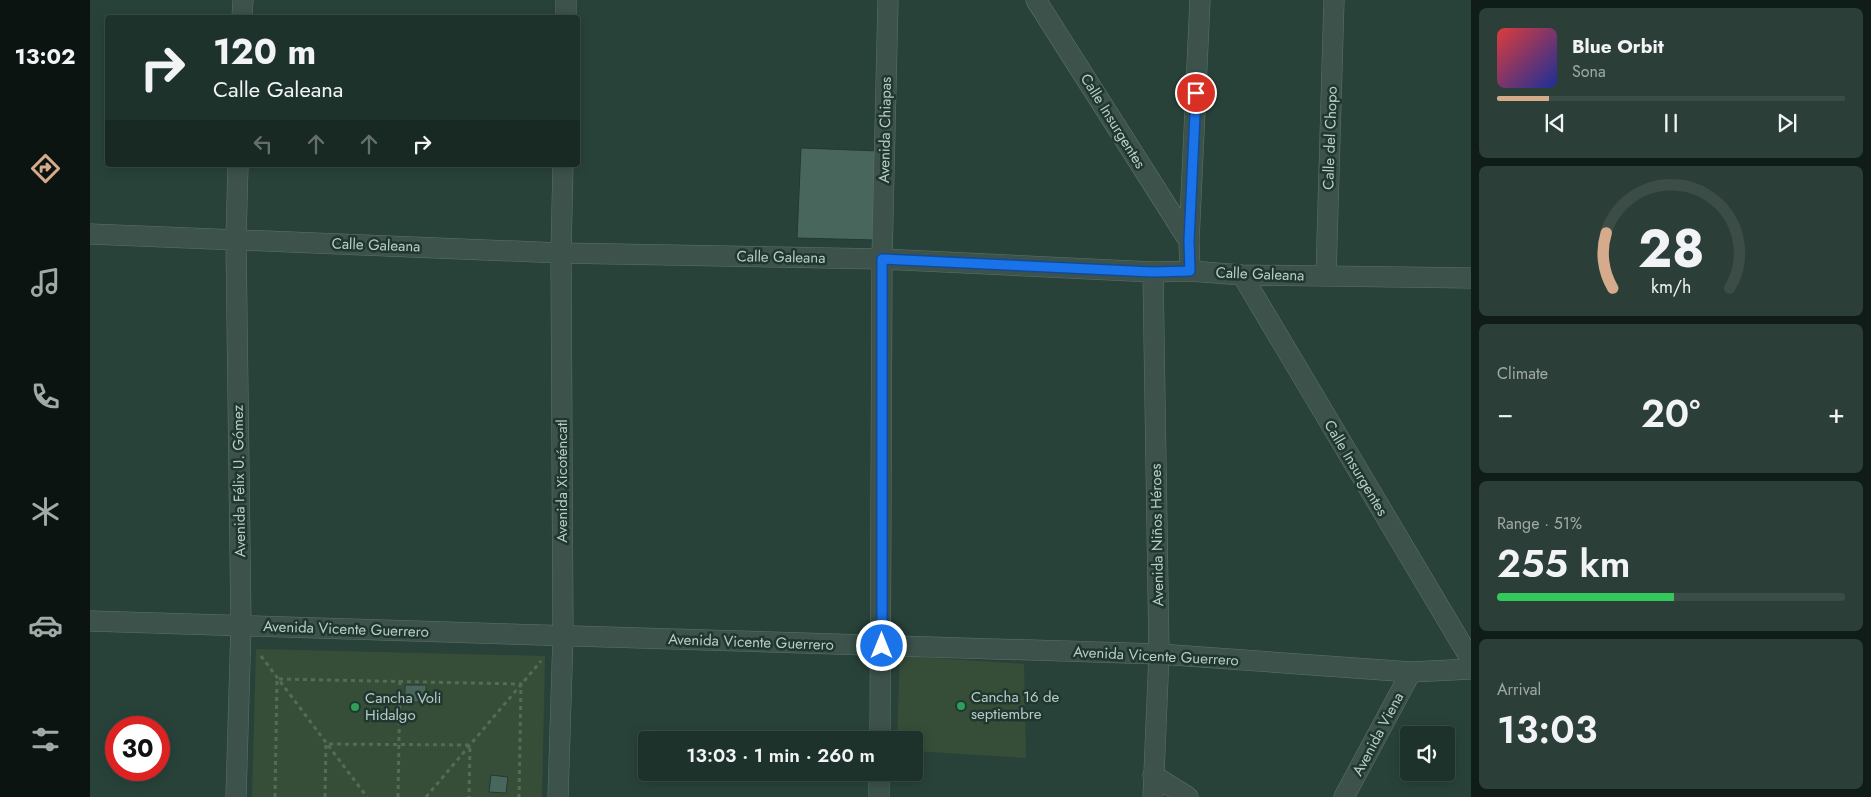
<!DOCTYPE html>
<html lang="en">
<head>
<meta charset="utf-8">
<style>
	:root { --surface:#1e322c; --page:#2b3e38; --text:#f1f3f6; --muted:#a1aaa9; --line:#3c4d48; --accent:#d6ab8b }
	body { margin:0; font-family:Jost,sans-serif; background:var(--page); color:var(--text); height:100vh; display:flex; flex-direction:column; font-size:19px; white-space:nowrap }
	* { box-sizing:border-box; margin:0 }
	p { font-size:16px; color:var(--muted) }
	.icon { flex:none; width:28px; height:28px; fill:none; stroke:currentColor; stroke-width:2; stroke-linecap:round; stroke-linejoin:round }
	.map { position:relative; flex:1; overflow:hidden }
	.sheet { display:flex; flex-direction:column; gap:8px; padding:8px; background:#101c18; width:400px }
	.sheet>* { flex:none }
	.hud { position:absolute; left:15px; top:15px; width:475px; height:152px; border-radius:5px; box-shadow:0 2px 12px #0003,0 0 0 1px var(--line); background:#1e322c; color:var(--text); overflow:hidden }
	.buttons { position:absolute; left:1310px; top:726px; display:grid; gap:10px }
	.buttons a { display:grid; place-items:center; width:55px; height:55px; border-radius:5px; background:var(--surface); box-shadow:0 2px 12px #0003,0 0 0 1px var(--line); font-size:25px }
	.speed { position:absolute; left:15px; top:716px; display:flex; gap:10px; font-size:25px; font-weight:700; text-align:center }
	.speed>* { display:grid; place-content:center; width:65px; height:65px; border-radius:50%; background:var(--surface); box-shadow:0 2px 12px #0003,0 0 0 1px var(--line); line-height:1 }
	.speed .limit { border:8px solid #d22; background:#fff; color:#111 }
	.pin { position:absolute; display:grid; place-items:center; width:42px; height:42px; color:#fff; margin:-21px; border:2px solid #fff; border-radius:50%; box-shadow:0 1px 5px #0007 }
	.me { position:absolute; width:55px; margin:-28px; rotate:0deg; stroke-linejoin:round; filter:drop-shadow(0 0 4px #0008) }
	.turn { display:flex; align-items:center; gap:18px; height:105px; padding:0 25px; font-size:22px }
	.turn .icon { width:65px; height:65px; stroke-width:2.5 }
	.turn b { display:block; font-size:35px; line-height:42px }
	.lanes { display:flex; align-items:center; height:48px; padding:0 25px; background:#0003; justify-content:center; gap:25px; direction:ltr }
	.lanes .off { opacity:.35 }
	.big { font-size:38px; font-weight:600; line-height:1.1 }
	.sheet .widget { flex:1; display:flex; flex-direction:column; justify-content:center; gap:8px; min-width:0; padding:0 18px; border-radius:8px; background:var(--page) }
	.sheet .dial { align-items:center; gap:0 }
	.dial svg { height:130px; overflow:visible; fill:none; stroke:var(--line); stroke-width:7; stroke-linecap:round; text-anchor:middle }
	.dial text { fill:var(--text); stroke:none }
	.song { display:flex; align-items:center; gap:15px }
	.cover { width:60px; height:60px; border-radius:8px; background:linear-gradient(135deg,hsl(0 70% 55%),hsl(230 70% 35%)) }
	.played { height:5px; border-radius:2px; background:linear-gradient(90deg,var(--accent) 15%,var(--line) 15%) }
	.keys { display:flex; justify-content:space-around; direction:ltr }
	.heat { display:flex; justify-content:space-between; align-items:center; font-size:28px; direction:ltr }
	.charge { height:8px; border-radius:4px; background:linear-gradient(90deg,#34c759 51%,var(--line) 0) }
	.trip { position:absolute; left:548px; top:731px; width:285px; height:50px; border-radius:5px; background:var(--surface); box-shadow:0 2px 12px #0003,0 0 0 1px var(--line); font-weight:600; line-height:50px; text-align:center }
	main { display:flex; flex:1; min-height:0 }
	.tab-bar { display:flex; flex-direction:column; width:90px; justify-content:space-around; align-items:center; background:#0c1412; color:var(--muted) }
	.tab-bar .icon { width:35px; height:35px }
	.tab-bar .active { color:var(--accent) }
	.tab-bar b { font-size:22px; color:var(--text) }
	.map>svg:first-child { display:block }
	.green { fill:#364e37 }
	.building { fill:#49665d; stroke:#233932 }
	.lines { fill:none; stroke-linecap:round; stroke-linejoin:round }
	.minor-casing { stroke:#5d726c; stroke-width:21 }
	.path { stroke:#546b59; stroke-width:3; stroke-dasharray:4 4; stroke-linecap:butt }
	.minor { stroke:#3c524b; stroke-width:20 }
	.route-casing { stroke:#114b97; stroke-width:12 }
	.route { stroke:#1a73e8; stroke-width:9 }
	.leisure-dot { fill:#2e9e5b; stroke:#203730; stroke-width:2 }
	.labels { text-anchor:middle; stroke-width:5; stroke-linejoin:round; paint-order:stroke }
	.street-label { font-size:15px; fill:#b9ccc7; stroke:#203730 }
	.poi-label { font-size:15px; fill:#b9ccc7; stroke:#203730; text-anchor:start }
</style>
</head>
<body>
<main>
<nav class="tab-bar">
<b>13:02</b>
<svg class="icon active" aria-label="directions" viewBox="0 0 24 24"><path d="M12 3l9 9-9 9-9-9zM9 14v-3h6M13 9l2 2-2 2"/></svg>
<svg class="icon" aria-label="music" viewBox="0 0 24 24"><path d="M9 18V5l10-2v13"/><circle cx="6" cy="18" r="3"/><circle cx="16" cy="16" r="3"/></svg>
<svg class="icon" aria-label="phone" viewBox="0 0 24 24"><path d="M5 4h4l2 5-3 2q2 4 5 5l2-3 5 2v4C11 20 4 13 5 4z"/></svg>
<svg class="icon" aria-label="climate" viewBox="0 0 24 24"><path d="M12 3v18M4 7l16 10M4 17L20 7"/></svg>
<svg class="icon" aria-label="car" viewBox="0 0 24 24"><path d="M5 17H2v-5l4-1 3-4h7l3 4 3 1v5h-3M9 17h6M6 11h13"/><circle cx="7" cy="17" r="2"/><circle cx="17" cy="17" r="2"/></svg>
<svg class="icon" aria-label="filters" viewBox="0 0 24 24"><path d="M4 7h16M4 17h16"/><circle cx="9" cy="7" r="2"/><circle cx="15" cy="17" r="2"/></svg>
</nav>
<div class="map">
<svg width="1381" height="797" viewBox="0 0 1381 797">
	<rect width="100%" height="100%" fill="#28423a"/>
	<!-- green -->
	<path class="green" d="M166 649 455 656 452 797H162Z
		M810 656 934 664 936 758 824 751V740H807Z"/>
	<!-- building -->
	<path class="building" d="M711 148 789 151 786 240 707 238Z
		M315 685H336V702H315Z
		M401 775 418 777 416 793 399 792Z"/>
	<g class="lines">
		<defs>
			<path id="minor" d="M946 0 1099 241
				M152 18 153 0
				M476 18V0
				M0 234 471 253 792 259 1063 272 1100 271 1152 275 1381 278
				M1100 271 1099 241 1110 0
				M1152 275 1381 660
				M1236 276 1244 0
				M0 621 1069 654 1321 672 1381 669
				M790 740 792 259 798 0
				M1063 775 1098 797
				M146 797 151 626 146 240 148 165
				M468 797 473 636 471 253 473 165
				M789 797V772
				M1063 797 1069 654 1063 272
				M1254 797 1321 672"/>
		</defs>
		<!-- minor casing -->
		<use href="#minor" class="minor-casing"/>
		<!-- path -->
		<path class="path" d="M171 656 277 797
			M185 797 187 679 431 684 429 797
			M235 797 236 744 380 745 379 797
			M308 797 310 681
			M336 797 451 661"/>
		<!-- minor -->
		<use href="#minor" class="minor"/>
	</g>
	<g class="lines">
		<defs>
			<path id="route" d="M792 646V259L1063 272 1100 271 1099 241 1106 93"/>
		</defs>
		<!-- route casing -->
		<use href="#route" class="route-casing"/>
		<!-- route -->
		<use href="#route" class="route"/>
	</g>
	<!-- markers -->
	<g class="leisure-dot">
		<circle cx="871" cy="706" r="5"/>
		<circle cx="265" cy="707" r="5"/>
	</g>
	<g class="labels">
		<!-- street labels -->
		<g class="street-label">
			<text transform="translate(1023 121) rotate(58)" y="5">Calle Insurgentes</text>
			<text transform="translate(795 130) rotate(-89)" y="5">Avenida Chiapas</text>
			<text transform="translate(1240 138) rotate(-88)" y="5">Calle del Chopo</text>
			<text transform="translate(286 245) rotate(2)" y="5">Calle Galeana</text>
			<text transform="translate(691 257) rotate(1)" y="5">Calle Galeana</text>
			<text transform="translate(1170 274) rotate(2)" y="5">Calle Galeana</text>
			<text transform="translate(1266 468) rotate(59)" y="5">Calle Insurgentes</text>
			<text transform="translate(149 481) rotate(-91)" y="5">Avenida Félix U. Gómez</text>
			<text transform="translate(472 481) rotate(-90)" y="5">Avenida Xicoténcatl</text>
			<text transform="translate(1067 535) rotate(-91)" y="5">Avenida Niños Héroes</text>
			<text transform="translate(256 629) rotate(2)" y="5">Avenida Vicente Guerrero</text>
			<text transform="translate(661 642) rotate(2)" y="5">Avenida Vicente Guerrero</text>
			<text transform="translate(1066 656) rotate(3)" y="5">Avenida Vicente Guerrero</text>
			<text transform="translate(1288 734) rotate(-62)" y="5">Avenida Viena</text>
		</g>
		<!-- poi labels -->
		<g class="poi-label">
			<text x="881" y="702">Cancha 16 de<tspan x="881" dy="17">septiembre</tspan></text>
			<text x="275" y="703">Cancha Voli<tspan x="275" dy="17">Hidalgo</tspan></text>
		</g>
	</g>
</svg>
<div class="buttons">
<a><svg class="icon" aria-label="sound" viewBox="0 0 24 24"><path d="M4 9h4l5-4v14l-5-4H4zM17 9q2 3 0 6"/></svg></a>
</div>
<div class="speed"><div class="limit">30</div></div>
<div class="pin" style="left:1106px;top:93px;background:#d93025"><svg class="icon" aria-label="arrive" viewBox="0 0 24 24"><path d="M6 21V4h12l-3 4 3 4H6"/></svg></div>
<svg class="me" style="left:792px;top:646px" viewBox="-20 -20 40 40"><circle r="17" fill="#1a73e8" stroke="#fff" stroke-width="3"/><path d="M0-11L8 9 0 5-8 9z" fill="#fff"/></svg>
<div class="trip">13:03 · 1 min · 260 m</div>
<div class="hud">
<div class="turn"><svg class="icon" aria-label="right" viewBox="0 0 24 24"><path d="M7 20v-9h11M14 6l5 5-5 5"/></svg><div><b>120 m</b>Calle Galeana</div></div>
<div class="lanes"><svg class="icon off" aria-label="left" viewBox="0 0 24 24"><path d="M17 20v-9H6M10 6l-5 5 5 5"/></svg><svg class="icon off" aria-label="ahead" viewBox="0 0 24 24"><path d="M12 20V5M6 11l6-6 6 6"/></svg><svg class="icon off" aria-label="ahead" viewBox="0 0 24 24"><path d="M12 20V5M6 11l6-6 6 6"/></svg><svg class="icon" aria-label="right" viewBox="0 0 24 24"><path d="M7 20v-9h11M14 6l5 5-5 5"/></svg></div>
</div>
</div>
<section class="sheet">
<div class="widget">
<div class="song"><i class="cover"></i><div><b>Blue Orbit</b><p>Sona</p></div></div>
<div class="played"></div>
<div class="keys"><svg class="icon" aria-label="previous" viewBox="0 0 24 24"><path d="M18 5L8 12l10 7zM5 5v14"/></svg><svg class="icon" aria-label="pause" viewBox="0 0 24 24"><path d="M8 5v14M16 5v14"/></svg><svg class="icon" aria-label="next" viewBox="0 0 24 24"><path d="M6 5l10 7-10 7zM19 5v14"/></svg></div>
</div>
<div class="widget dial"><svg viewBox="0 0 100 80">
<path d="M14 69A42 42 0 1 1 86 69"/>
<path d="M14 69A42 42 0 0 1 10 35" stroke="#d6ab8b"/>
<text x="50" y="56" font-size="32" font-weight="700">28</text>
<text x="50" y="72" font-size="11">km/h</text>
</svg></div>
<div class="widget"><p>Climate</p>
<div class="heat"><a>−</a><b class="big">20°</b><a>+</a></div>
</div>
<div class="widget"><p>Range · 51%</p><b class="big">255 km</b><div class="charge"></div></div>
<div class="widget"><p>Arrival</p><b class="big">13:03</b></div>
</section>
</main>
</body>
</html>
